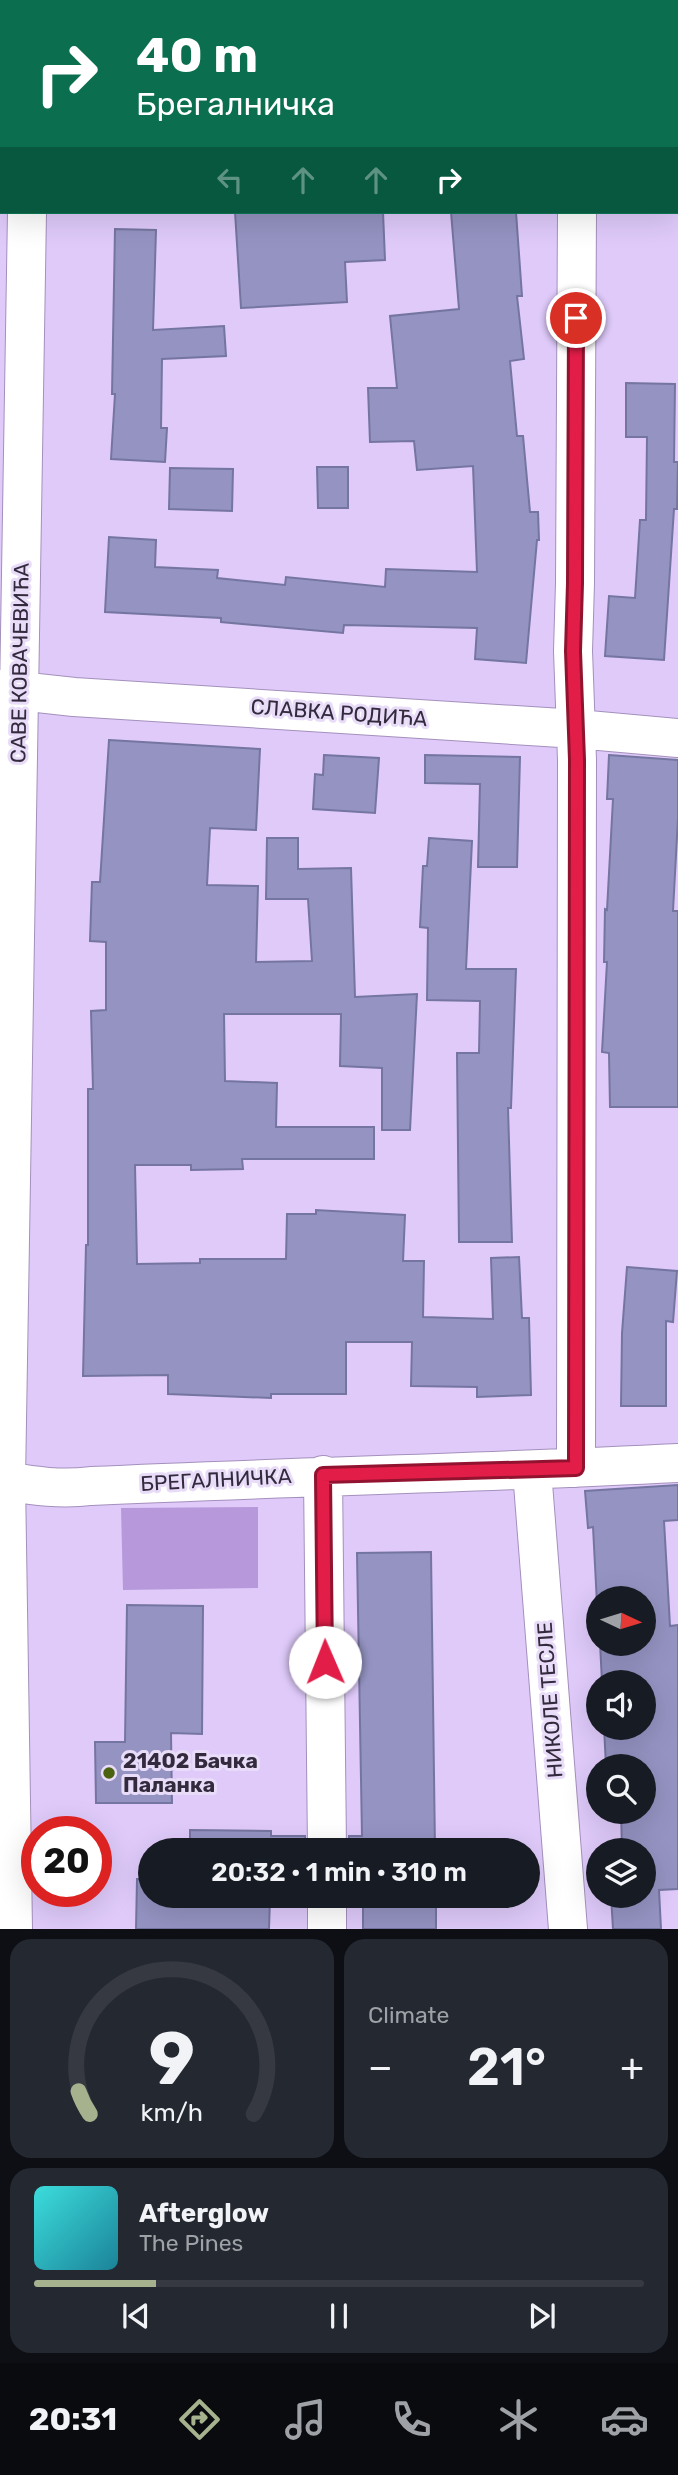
<!DOCTYPE html>
<html lang="en">
<head>
<meta charset="utf-8">
<style>
	:root { --surface:#171b24; --page:#242831; --text:#f1f3f6; --muted:#9ea1a6; --line:#363941; --accent:#a6b28e }
	body { margin:0; font-family:Rubik,sans-serif; background:var(--page); color:var(--text); height:100vh; display:flex; flex-direction:column; font-size:26px; white-space:nowrap }
	* { box-sizing:border-box; margin:0 }
	p { font-size:23px; color:var(--muted) }
	.icon { flex:none; width:38px; height:38px; fill:none; stroke:currentColor; stroke-width:2; stroke-linecap:round; stroke-linejoin:round }
	.map { position:relative; height:1929px; overflow:hidden }
	.panel { display:flex; flex-direction:column; gap:10px; padding:10px; background:#0d0f14; flex:1 }
	.panel>* { flex:none }
	.top-card { position:absolute; left:0px; top:0px; width:679px; height:214px; box-shadow:0 7px 28px #0002; background:#0b6e4f; color:#fff; overflow:hidden }
	.needle { width:46px; rotate:94deg }
	.buttons { position:absolute; left:586px; top:1586px; display:grid; gap:14px }
	.buttons a { display:grid; place-items:center; width:70px; height:70px; border-radius:50%; background:var(--surface); box-shadow:0 7px 28px #0002; font-size:35px }
	.speed { position:absolute; left:21px; top:1816px; display:flex; gap:14px; font-size:35px; font-weight:700; text-align:center }
	.speed>* { display:grid; place-content:center; width:91px; height:91px; border-radius:50%; background:var(--surface); box-shadow:0 7px 28px #0002; line-height:1 }
	.speed .limit { border:10px solid #d22; background:#fff; color:#111 }
	.pin { position:absolute; display:grid; place-items:center; width:60px; height:60px; color:#fff; margin:-30px; border:4px solid #fff; border-radius:50%; box-shadow:0 2px 7px #0007 }
	.me { position:absolute; width:77px; margin:-38px; rotate:359deg; stroke-linejoin:round; filter:drop-shadow(0 0 5px #0008) }
	.turn { display:flex; align-items:center; gap:24px; height:147px; padding:0 21px; font-size:32px }
	.turn .icon { width:91px; height:91px; stroke-width:2.5 }
	.turn b { display:block; font-size:49px; line-height:60px }
	.lanes { display:flex; align-items:center; height:66px; padding:0 21px; background:#0003; justify-content:center; gap:35px; direction:ltr }
	.lanes .off { opacity:.35 }
	.big { font-size:52px; font-weight:600; line-height:1.1 }
	.panel .tile { flex:1; display:flex; flex-direction:column; justify-content:center; gap:10px; min-width:0; padding:0 24px; border-radius:21px; background:var(--page) }
	.panel .dial { align-items:center; gap:0 }
	.dial svg { height:182px; overflow:visible; fill:none; stroke:var(--line); stroke-width:7; stroke-linecap:round; text-anchor:middle }
	.dial text { fill:var(--text); stroke:none }
	.song { display:flex; align-items:center; gap:21px }
	.cover { width:84px; height:84px; border-radius:10px; background:linear-gradient(135deg,hsl(180 70% 55%),hsl(190 70% 35%)) }
	.played { height:7px; border-radius:4px; background:linear-gradient(90deg,var(--accent) 20%,var(--line) 20%) }
	.keys { display:flex; justify-content:space-around; direction:ltr }
	.heat { display:flex; justify-content:space-between; align-items:center; font-size:38px; direction:ltr }
	.panel .tiles { flex:1; display:grid; gap:10px; grid-template-columns:1fr 1fr }
	.tile:last-child { grid-column:span 2 }
	.trip { position:absolute; left:138px; top:1838px; width:402px; height:70px; border-radius:35px; background:var(--surface); box-shadow:0 7px 28px #0002; font-weight:600; line-height:70px; text-align:center }
	.menu { display:flex; height:112px; justify-content:space-around; align-items:center; background:#090b0e; color:var(--muted) }
	.menu .icon { width:49px; height:49px }
	.menu .active { color:var(--accent) }
	.menu b { font-size:32px; color:var(--text) }
	.map>svg:first-child { display:block }
	.green { fill:#b799db }
	.building { fill:#9493c2; stroke:#7575a1; stroke-width:2 }
	.lines { fill:none; stroke-linecap:round; stroke-linejoin:round }
	.minor-casing { stroke:#a490bc; stroke-width:40 }
	.minor { stroke:#fff; stroke-width:38 }
	.route-casing { stroke:#92132f; stroke-width:18 }
	.route { stroke:#e11d48; stroke-width:12 }
	.poi-dot { fill:#4b6210; stroke:#e8dcf8; stroke-width:2.5 }
	.labels { text-anchor:middle; stroke-width:6; stroke-linejoin:round; paint-order:stroke }
	.street-label { font-size:21px; fill:#332b3d; stroke:#e8dcf8 }
	.poi-label { font-size:21px; font-weight:bold; fill:#332b3d; stroke:#e8dcf8; text-anchor:start }
</style>
</head>
<body>
<div class="map">
<svg width="678" height="1929" viewBox="0 0 678 1929">
	<rect width="100%" height="100%" fill="#dfcafa"/>
	<!-- green -->
	<path class="green" d="M258 1507V1588L123 1590 121 1508Z"/>
	<!-- building -->
	<path class="building" d="M235 212H383L385 260 345 262 347 302 241 308Z
		M451 212H516L522 296H517L524 359 510 361 517 436H523L530 512H538L539 540H537L526 663 475 659 477 628 344 625 343 633 221 622V618L105 612 109 537 156 540 155 567 218 570 217 578 285 585 286 577 385 587 386 569 477 572 473 466 417 470 414 441 370 442 368 388H397L390 316 459 309Z
		M115 229 156 230 153 330 224 326 226 356 162 359 161 428H167L165 462 111 459 115 394H112Z
		M626 383 675 384 674 462H678L677 509H674L664 660 605 656 609 596 635 598 640 520H646L647 437H626Z
		M317 467H348V508H318Z
		M170 468 233 469 232 511 169 509Z
		M109 740 260 749 256 830 210 828 207 885 258 886 256 962 312 961 308 899H266L267 838H298V869L351 868 355 997 417 994 410 1130H382V1068L340 1066 341 1014H224L225 1081 277 1083 276 1127H374V1159H242L243 1169 191 1170V1165H135L137 1264 200 1263V1259H286L287 1214H316V1210L405 1215 403 1261H424L423 1317 493 1319 491 1258 519 1257 522 1318H529L531 1395 477 1397V1387L411 1386 412 1342H346V1394H271V1398L168 1394V1375L83 1376 86 1245H88V1089H93L91 1011 106 1010V942L90 941 92 882H100Z
		M324 755 379 758 375 813 313 809 315 774 323 775Z
		M425 755 520 757 517 867H478L480 784 425 783Z
		M609 755 678 760V818L673 911H678V1107H610L609 1053 602 1052 607 962H604L605 909 607 910 613 799H607Z
		M429 838 472 841 466 969H516L511 1108H508L512 1242H459L457 1053H479L480 1001 427 1000 428 928 420 927 423 866H427Z
		M627 1267 677 1271 673 1322 666 1321V1406H621L622 1333Z
		M678 1485V1520L664 1521 670 1626 678 1625V1889L659 1890 661 1929H613L611 1895H644V1850L609 1849H622L621 1811H644V1766H606L604 1727H644V1682H602L600 1643H644V1598H598V1623L593 1527 588 1528 585 1491Z
		M431 1552 435 1850H349V1836H362L357 1553Z
		M127 1605 203 1606 202 1734 171 1733 172 1803H96L95 1742H125Z
		M190 1830 271 1831V1836H305V1850H190Z
		M137 1879 150 1880V1895H305V1899L270 1898 269 1929H136Z
		M349 1895H436V1929H363V1899H349Z"/>
	<g class="lines">
		<defs>
			<path id="minor" d="M31 2V0
				M577 2V0
				M0 689 74 697 577 729 678 738
				M576 1468 577 760 573 651 575 583 577 212
				M532 1471 568 1929
				M323 1475 327 1850
				M6 1481C35 1486 61 1490 91 1486 287 1477 482 1473 678 1463
				M327 1895V1929
				M13 1929 6 1481 27 212"/>
		</defs>
		<!-- minor casing -->
		<use href="#minor" class="minor-casing"/>
		<!-- minor -->
		<use href="#minor" class="minor"/>
	</g>
	<g class="lines">
		<defs>
			<path id="route" d="M325 1662 323 1475 576 1468 577 760 573 651 575 583 576 318"/>
		</defs>
		<!-- route casing -->
		<use href="#route" class="route-casing"/>
		<!-- route -->
		<use href="#route" class="route"/>
	</g>
	<!-- markers -->
	<circle class="poi-dot" cx="109" cy="1773" r="7"/>
	<g class="labels">
		<!-- street labels -->
		<g class="street-label">
			<text transform="translate(20 663) rotate(-89)" y="7">САВЕ КОВАЧЕВИЋА</text>
			<text transform="translate(339 713) rotate(4)" y="7">СЛАВКА РОДИЋА</text>
			<text transform="translate(216 1480) rotate(-3)" y="7">БРЕГАЛНИЧКА</text>
			<text transform="translate(550 1700) rotate(-94)" y="7">НИКОЛЕ ТЕСЛЕ</text>
		</g>
		<!-- poi labels -->
		<g class="poi-label">
			<text x="123" y="1768">21402 Бачка<tspan x="123" dy="24">Паланка</tspan></text>
		</g>
	</g>
</svg>
<div class="buttons">
<a><svg class="needle" viewBox="-14 -14 28 28"><path d="M0-13l5 13h-10z" fill="#e53935"/><path d="M0 13l5-13h-10z" fill="#9ea1a6"/></svg></a>
<a><svg class="icon" aria-label="sound" viewBox="0 0 24 24"><path d="M4 9h4l5-4v14l-5-4H4zM17 9q2 3 0 6"/></svg></a>
<a><svg class="icon" aria-label="search" viewBox="0 0 24 24"><circle cx="10" cy="10" r="6"/><path d="M15 15l6 6"/></svg></a>
<a><svg class="icon" aria-label="layers" viewBox="0 0 24 24"><path d="M12 4l9 5-9 5-9-5zM3 14l9 5 9-5"/></svg></a>
</div>
<div class="speed"><div class="limit">20</div></div>
<div class="pin" style="left:576px;top:318px;background:#d93025"><svg class="icon" aria-label="arrive" viewBox="0 0 24 24"><path d="M6 21V4h12l-3 4 3 4H6"/></svg></div>
<svg class="me" style="left:325px;top:1662px" viewBox="-20 -20 40 40"><circle r="19" fill="#fff"/><path d="M0-13L10 11 0 6-10 11z" fill="#e11d48"/></svg>
<div class="trip">20:32 · 1 min · 310 m</div>
<div class="top-card">
<div class="turn"><svg class="icon" aria-label="right" viewBox="0 0 24 24"><path d="M7 20v-9h11M14 6l5 5-5 5"/></svg><div><b>40 m</b>Брегалничка</div></div>
<div class="lanes"><svg class="icon off" aria-label="left" viewBox="0 0 24 24"><path d="M17 20v-9H6M10 6l-5 5 5 5"/></svg><svg class="icon off" aria-label="ahead" viewBox="0 0 24 24"><path d="M12 20V5M6 11l6-6 6 6"/></svg><svg class="icon off" aria-label="ahead" viewBox="0 0 24 24"><path d="M12 20V5M6 11l6-6 6 6"/></svg><svg class="icon" aria-label="right" viewBox="0 0 24 24"><path d="M7 20v-9h11M14 6l5 5-5 5"/></svg></div>
</div>
</div>
<section class="panel">
<div class="tiles">
<div class="tile dial"><svg viewBox="0 0 100 80">
<path d="M14 69A42 42 0 1 1 86 69"/>
<path d="M14 69A42 42 0 0 1 9 59" stroke="#a6b28e"/>
<text x="50" y="56" font-size="32" font-weight="700">9</text>
<text x="50" y="72" font-size="11">km/h</text>
</svg></div>
<div class="tile"><p>Climate</p>
<div class="heat"><a>−</a><b class="big">21°</b><a>+</a></div>
</div>
<div class="tile">
<div class="song"><i class="cover"></i><div><b>Afterglow</b><p>The Pines</p></div></div>
<div class="played"></div>
<div class="keys"><svg class="icon" aria-label="previous" viewBox="0 0 24 24"><path d="M18 5L8 12l10 7zM5 5v14"/></svg><svg class="icon" aria-label="pause" viewBox="0 0 24 24"><path d="M8 5v14M16 5v14"/></svg><svg class="icon" aria-label="next" viewBox="0 0 24 24"><path d="M6 5l10 7-10 7zM19 5v14"/></svg></div>
</div>
</div>
</section>
<nav class="menu">
<b>20:31</b>
<svg class="icon active" aria-label="directions" viewBox="0 0 24 24"><path d="M12 3l9 9-9 9-9-9zM9 14v-3h6M13 9l2 2-2 2"/></svg>
<svg class="icon" aria-label="music" viewBox="0 0 24 24"><path d="M9 18V5l10-2v13"/><circle cx="6" cy="18" r="3"/><circle cx="16" cy="16" r="3"/></svg>
<svg class="icon" aria-label="phone" viewBox="0 0 24 24"><path d="M5 4h4l2 5-3 2q2 4 5 5l2-3 5 2v4C11 20 4 13 5 4z"/></svg>
<svg class="icon" aria-label="climate" viewBox="0 0 24 24"><path d="M12 3v18M4 7l16 10M4 17L20 7"/></svg>
<svg class="icon" aria-label="car" viewBox="0 0 24 24"><path d="M5 17H2v-5l4-1 3-4h7l3 4 3 1v5h-3M9 17h6M6 11h13"/><circle cx="7" cy="17" r="2"/><circle cx="17" cy="17" r="2"/></svg>
</nav>
</body>
</html>
